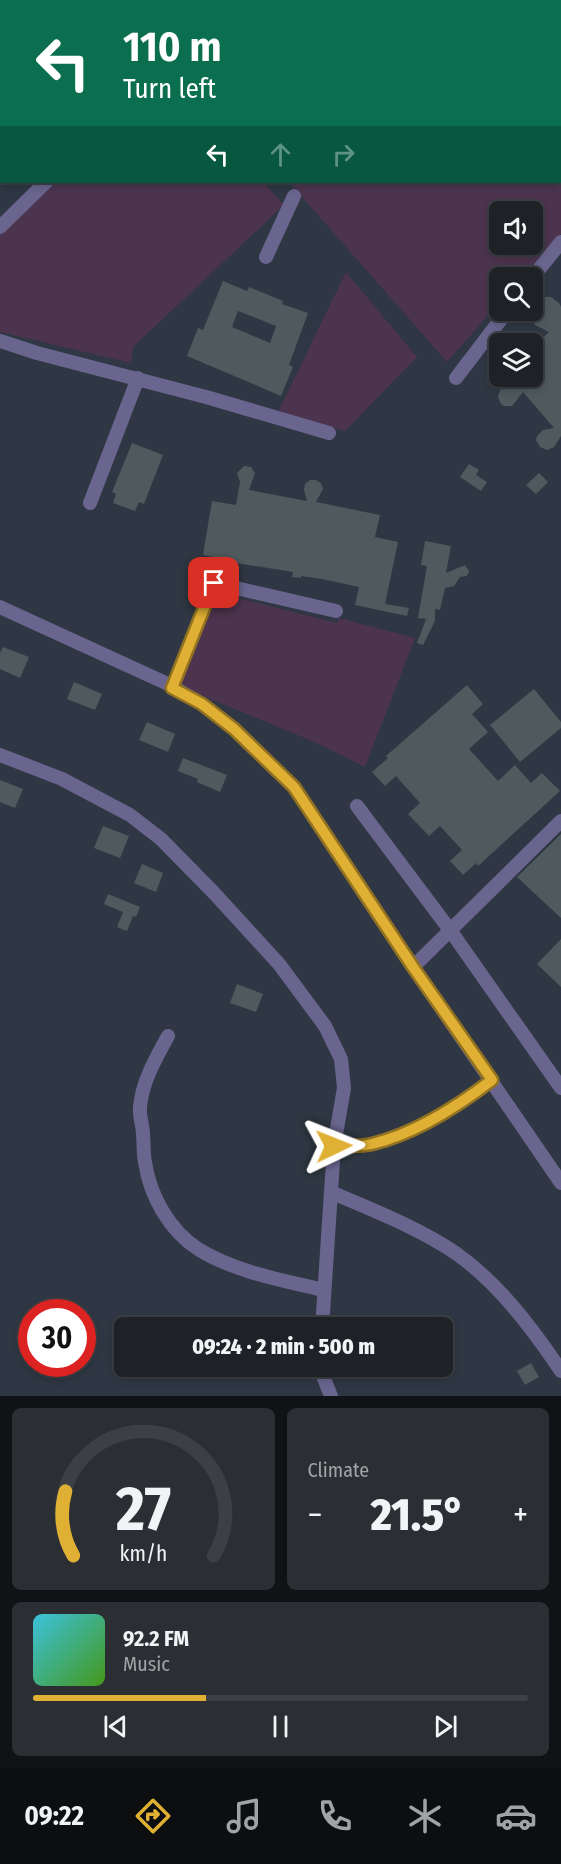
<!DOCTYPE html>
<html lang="en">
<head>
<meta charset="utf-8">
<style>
	:root { --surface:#1e2227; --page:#2b2f33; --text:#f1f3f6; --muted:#a1a4a7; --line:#3c3f44; --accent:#e0b034 }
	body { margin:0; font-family:"Fira Sans Condensed",sans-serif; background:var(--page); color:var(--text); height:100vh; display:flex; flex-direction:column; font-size:22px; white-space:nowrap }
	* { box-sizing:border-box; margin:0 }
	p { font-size:20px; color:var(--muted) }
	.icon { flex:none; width:33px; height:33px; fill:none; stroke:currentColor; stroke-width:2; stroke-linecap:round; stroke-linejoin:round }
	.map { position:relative; height:1396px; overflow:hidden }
	.details { display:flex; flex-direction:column; gap:12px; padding:12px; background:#101315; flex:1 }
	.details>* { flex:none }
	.hud { position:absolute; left:0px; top:0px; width:561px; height:183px; box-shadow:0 3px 9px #0003,0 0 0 2px var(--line); background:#0b6e4f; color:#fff; overflow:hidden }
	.buttons { position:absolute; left:489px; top:201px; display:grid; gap:12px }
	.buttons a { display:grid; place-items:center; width:54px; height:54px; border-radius:9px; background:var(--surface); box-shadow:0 3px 9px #0003,0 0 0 2px var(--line); font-size:30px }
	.speed { position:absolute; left:18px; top:1299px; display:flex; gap:12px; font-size:30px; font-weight:700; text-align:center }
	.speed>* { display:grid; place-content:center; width:78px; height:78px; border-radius:50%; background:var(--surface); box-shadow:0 3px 9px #0003,0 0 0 2px var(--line); line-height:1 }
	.speed .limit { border:9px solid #d22; background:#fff; color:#111 }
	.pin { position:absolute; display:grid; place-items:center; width:51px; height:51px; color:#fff; margin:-26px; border-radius:12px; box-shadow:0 3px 9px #0006 }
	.me { position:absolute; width:66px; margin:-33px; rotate:88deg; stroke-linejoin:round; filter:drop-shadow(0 0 4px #0008) }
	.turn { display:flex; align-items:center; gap:21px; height:126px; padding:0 24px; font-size:27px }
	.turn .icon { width:78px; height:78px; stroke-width:2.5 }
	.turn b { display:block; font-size:42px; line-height:51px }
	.lanes { display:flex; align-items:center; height:57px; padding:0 24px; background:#0003; justify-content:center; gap:30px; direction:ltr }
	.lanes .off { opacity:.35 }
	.big { font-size:45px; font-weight:800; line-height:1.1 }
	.details .card { flex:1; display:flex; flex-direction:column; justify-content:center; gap:9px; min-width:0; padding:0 21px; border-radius:9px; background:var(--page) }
	.details .dial { align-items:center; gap:0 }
	.dial svg { height:156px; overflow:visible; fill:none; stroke:var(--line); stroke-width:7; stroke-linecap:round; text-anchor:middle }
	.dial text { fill:var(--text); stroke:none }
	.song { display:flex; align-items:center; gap:18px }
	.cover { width:72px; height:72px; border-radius:9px; background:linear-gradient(135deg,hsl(190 70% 55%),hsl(100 70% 35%)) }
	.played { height:6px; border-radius:3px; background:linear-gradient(90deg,var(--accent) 35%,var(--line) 35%) }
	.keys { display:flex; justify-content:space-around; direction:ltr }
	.heat { display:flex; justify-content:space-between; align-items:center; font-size:33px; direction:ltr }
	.details .tiles { flex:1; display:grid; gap:12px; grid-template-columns:1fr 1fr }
	.card:last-child { grid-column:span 2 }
	.trip { position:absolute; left:114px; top:1317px; width:339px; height:60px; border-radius:9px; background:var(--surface); box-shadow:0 3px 9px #0003,0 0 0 2px var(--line); font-weight:800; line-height:60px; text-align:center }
	.dock { display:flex; height:96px; justify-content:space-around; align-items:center; background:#0c0e10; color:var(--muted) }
	.dock .icon { width:42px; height:42px }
	.dock .active { color:var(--accent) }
	.dock b { font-size:27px; color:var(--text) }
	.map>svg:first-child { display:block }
	.built { fill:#2e3743; fill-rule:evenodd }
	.green { fill:#4c344e; fill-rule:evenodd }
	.building { fill:#4f5a5e; fill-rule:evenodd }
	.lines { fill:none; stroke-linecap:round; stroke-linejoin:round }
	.minor { stroke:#6a658e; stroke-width:14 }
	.route-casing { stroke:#927222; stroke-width:15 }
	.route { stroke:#e0b034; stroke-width:10 }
</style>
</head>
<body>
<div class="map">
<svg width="561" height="1396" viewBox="0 0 561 1396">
	<rect width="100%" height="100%" fill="#282d34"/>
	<!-- built -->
	<path class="built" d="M0 0H561V1396H0ZM2 2H560V182H2ZM500 212H532V244H500ZM500 278H532V310H500ZM500 344H532V376H500ZM32 1312H82V1364H32ZM124 1328H442V1366H124Z"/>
	<!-- green -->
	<path class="green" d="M411 0H561V234L522 277 500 278 499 303 447 362 289 182H560V2L406 1ZM500 212H532V244H500Z
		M50 182H263L284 205 133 347 131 363 0 332V232Z
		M346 272 417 357 345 431 277 414Z
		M218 593 337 623 339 618 415 638 365 767 312 741 179 686Z"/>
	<!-- building -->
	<path class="building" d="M223 281 247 291 249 287 283 301 282 304 308 313 289 365 293 367 281 396 187 356 198 328 203 330ZM238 311 276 326 270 343 232 327Z
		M541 297H551L559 303 561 307V436L554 447 547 450 540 447 536 440 537 436 543 430 554 428 523 392 512 406H504L501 404 498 397 500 390 511 387 522 376H532V348L549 332 535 325 530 317 529 310H532V302Z
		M132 443 163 455 144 504 139 502 135 511 113 503 116 494 112 492Z
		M469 464 479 470 476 475 487 482 481 491 460 477Z
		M244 466 251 467 255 473 249 490 307 501 304 490 305 484 310 480H316L321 483 323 489 316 502 380 515 375 537 398 542 385 604 409 608 407 616 355 605 359 587 322 579 301 576V578L292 577 293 572 230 562 225 559 203 555 212 501 236 505 240 482 237 473Z
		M539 473 548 482 536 494 526 485Z
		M425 541 451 546 446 573 465 565 469 571 467 576 460 577 454 586 445 588 440 610 435 609V621L423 645 417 643 426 619 418 618 427 566 421 565Z
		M3 647 29 657 20 678 0 669V653Z
		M74 682 102 694 95 710 67 699Z
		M467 685 483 704 472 714 488 732 469 749 498 781 515 765 531 783 542 773 560 791 478 866 476 863 463 875 450 861 462 850 440 826 429 836 408 814 420 803 396 776 385 786 372 772 388 758 386 756Z
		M534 689 561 722V728L520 762 490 725Z
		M147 722 175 734 168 752 139 740Z
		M183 758 227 775 220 792 197 782 198 779 178 771Z
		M0 780 23 789 15 808 0 802Z
		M103 826 129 836 120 858 94 848Z
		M561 834V918L517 877Z
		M142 864 163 873 156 892 134 883Z
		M108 894 140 907 136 917 133 916 127 931 117 927 123 912 104 904Z
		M561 939V987L537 964Z
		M237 984 263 994 256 1012 230 1003Z
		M531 1363 539 1377 525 1385 517 1371Z"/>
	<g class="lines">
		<!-- minor -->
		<path class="minor" d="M362 2 368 0
			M0 127 2 129
			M0 227 46 182
			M266 257 294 196
			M532 278 561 242
			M0 341 37 353 206 397 329 433
			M456 378 508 310
			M90 503 138 378
			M0 607 168 684 202 704 234 729 294 787 413 967 561 1183
			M172 688 214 583 336 611
			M0 755 62 779 130 815 161 839 214 893 279 964 325 1026 341 1059 344 1088 334 1146 322 1328
			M357 806 450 930 561 1088
			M413 967 561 821
			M168 1036C156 1058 142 1082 140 1107 139 1116 143 1126 143 1134 144 1143 143 1153 145 1162 150 1196 169 1230 198 1249 235 1272 282 1280 323 1290
			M334 1146C346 1145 360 1147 372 1144 414 1134 458 1106 492 1080
			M333 1193C373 1210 421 1229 457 1254 499 1284 532 1328 561 1371
			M321 1366V1371L331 1396"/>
	</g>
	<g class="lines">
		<defs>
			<path id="route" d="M214 583 172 688 202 704 234 729 294 787 413 967 492 1080C458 1106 414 1134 372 1144 360 1147 346 1145 334 1146"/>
		</defs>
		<!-- route casing -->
		<use href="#route" class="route-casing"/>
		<!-- route -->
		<use href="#route" class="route"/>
	</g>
</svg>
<div class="buttons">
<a><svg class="icon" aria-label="sound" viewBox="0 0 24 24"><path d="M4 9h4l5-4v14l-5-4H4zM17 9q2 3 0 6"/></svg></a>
<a><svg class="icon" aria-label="search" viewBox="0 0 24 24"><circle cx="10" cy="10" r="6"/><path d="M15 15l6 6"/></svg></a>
<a><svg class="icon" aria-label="layers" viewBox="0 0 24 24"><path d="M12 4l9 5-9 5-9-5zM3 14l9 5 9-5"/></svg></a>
</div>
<div class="speed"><div class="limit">30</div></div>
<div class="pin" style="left:214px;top:583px;background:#d93025"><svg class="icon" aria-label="arrive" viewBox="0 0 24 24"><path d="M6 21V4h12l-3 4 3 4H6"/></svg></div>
<svg class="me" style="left:334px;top:1146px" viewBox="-20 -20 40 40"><path d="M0-17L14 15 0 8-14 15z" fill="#e0b034" stroke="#fff" stroke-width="4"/></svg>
<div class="trip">09:24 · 2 min · 500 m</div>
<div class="hud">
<div class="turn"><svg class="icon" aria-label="left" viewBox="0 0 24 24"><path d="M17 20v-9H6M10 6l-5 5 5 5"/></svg><div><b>110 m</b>Turn left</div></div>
<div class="lanes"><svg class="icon" aria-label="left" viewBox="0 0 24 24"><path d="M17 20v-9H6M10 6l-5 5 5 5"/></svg><svg class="icon off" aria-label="ahead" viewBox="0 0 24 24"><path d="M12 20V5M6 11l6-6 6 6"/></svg><svg class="icon off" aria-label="right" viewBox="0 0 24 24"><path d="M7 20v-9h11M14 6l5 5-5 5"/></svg></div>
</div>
</div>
<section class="details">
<div class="tiles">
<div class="card dial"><svg viewBox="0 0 100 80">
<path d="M14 69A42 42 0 1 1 86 69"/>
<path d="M14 69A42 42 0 0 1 10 36" stroke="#e0b034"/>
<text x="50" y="56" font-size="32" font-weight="700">27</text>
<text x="50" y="72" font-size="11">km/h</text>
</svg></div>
<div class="card"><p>Climate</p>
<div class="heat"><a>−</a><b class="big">21.5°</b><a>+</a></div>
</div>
<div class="card">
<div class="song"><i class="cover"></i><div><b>92.2 FM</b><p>Music</p></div></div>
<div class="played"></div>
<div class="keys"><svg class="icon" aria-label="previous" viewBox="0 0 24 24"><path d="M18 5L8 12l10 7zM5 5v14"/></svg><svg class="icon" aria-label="pause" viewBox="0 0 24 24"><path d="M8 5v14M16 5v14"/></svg><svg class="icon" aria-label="next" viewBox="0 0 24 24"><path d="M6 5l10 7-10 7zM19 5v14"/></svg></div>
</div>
</div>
</section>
<nav class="dock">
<b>09:22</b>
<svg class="icon active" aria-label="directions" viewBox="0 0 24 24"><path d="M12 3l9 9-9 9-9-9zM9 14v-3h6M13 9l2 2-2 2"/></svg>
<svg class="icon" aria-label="music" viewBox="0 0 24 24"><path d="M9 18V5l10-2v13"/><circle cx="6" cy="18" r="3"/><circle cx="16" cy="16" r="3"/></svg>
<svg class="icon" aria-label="phone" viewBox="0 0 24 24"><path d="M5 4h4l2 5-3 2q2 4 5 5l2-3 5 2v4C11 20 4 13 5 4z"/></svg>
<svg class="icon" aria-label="climate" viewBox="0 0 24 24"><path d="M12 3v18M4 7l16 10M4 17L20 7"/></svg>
<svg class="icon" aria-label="car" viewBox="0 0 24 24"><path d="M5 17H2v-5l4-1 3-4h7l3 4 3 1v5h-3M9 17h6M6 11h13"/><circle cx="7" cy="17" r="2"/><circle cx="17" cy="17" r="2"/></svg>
</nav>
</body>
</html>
